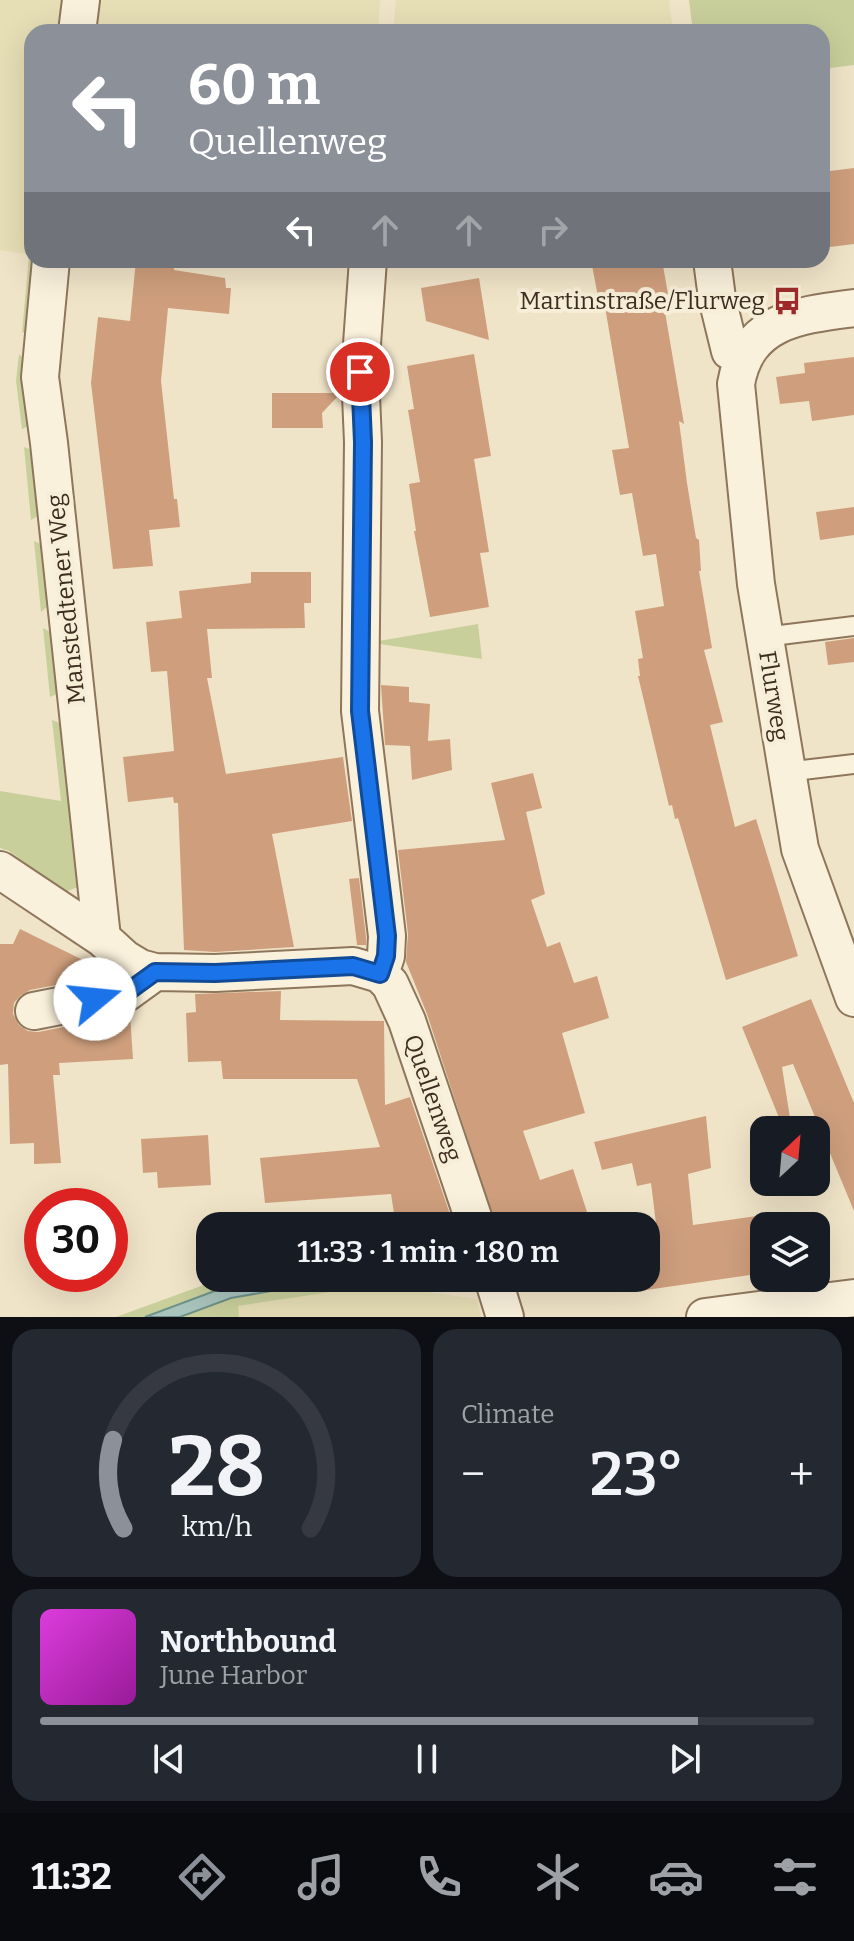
<!DOCTYPE html>
<html lang="en">
<head>
<meta charset="utf-8">
<style>
	:root { --surface:#171b24; --page:#242831; --text:#f1f3f6; --muted:#9ea1a6; --line:#363941; --accent:#8c9099 }
	body { margin:0; font-family:Bitter,serif; background:var(--page); color:var(--text); height:100vh; display:flex; flex-direction:column; font-size:30px; white-space:nowrap }
	* { box-sizing:border-box; margin:0 }
	p { font-size:26px; color:var(--muted) }
	.icon { flex:none; width:44px; height:44px; fill:none; stroke:currentColor; stroke-width:2; stroke-linecap:round; stroke-linejoin:round }
	.map { position:relative; height:1317px; overflow:hidden }
	.drawer { display:flex; flex-direction:column; gap:12px; padding:12px; background:#0d0f14; flex:1 }
	.drawer>* { flex:none }
	.guide { position:absolute; left:24px; top:24px; width:806px; height:244px; border-radius:24px; box-shadow:0 8px 32px #0002; background:#8c9099; color:#fff; overflow:hidden }
	.needle { width:52px; rotate:26deg }
	.fabs { position:absolute; left:750px; top:1116px; display:grid; gap:16px }
	.fabs a { display:grid; place-items:center; width:80px; height:80px; border-radius:16px; background:var(--surface); box-shadow:0 8px 32px #0002; font-size:40px }
	.speed { position:absolute; left:24px; top:1188px; display:flex; gap:16px; font-size:40px; font-weight:700; text-align:center }
	.speed>* { display:grid; place-content:center; width:104px; height:104px; border-radius:50%; background:var(--surface); box-shadow:0 8px 32px #0002; line-height:1 }
	.speed .limit { border:12px solid #d22; background:#fff; color:#111 }
	.pin { position:absolute; display:grid; place-items:center; width:68px; height:68px; color:#fff; margin:-34px; border:4px solid #fff; border-radius:50%; box-shadow:0 2px 8px #0007 }
	.me { position:absolute; width:88px; margin:-44px; rotate:73deg; stroke-linejoin:round; filter:drop-shadow(0 0 6px #0008) }
	.turn { display:flex; align-items:center; gap:28px; height:168px; padding:0 32px; font-size:36px }
	.turn .icon { width:104px; height:104px; stroke-width:2.5 }
	.turn b { display:block; font-size:56px; line-height:68px }
	.lanes { display:flex; align-items:center; height:76px; padding:0 32px; background:#0003; justify-content:center; gap:40px; direction:ltr }
	.lanes .off { opacity:.35 }
	.big { font-size:60px; font-weight:600; line-height:1.1 }
	.drawer .tile { flex:1; display:flex; flex-direction:column; justify-content:center; gap:12px; min-width:0; padding:0 28px; border-radius:24px; background:var(--page) }
	.drawer .dial { align-items:center; gap:0 }
	.dial svg { height:208px; overflow:visible; fill:none; stroke:var(--line); stroke-width:7; stroke-linecap:round; text-anchor:middle }
	.dial text { fill:var(--text); stroke:none }
	.song { display:flex; align-items:center; gap:24px }
	.cover { width:96px; height:96px; border-radius:12px; background:linear-gradient(135deg,hsl(300 70% 55%),hsl(300 70% 35%)) }
	.played { height:8px; border-radius:4px; background:linear-gradient(90deg,var(--accent) 85%,var(--line) 85%) }
	.keys { display:flex; justify-content:space-around; direction:ltr }
	.heat { display:flex; justify-content:space-between; align-items:center; font-size:44px; direction:ltr }
	.drawer .tiles { flex:1; display:grid; gap:12px; grid-template-columns:1fr 1fr }
	.tile:last-child { grid-column:span 2 }
	.trip { position:absolute; left:196px; top:1212px; width:464px; height:80px; border-radius:24px; background:var(--surface); box-shadow:0 8px 32px #0002; font-weight:600; line-height:80px; text-align:center }
	.dock { display:flex; height:128px; justify-content:space-around; align-items:center; background:#090b0e; color:var(--muted) }
	.dock .icon { width:56px; height:56px }
	.dock .selected { color:var(--accent) }
	.dock b { font-size:36px; color:var(--text) }
	.map>svg:first-child { display:block }
	.farmland { fill:#e6deb5 }
	.green { fill:#c9cf9b }
	.water { fill:#a9c4bc; stroke:#6f938a; stroke-width:2 }
	.building { fill:#cf9f7d }
	.lines { fill:none; stroke-linecap:round; stroke-linejoin:round }
	.service-casing { stroke:#8d765c; stroke-width:22 }
	.minor-casing { stroke:#8d765c; stroke-width:40 }
	.service { stroke:#faf1dc; stroke-width:18 }
	.minor { stroke:#faf1dc; stroke-width:36 }
	.route-casing { stroke:#114b97; stroke-width:20 }
	.route { stroke:#1a73e8; stroke-width:14 }
	.labels { text-anchor:middle; stroke-width:8; stroke-linejoin:round; paint-order:stroke }
	.poi-label { font-size:24px; fill:#3d2e20; stroke:#f7eed8; text-anchor:end }
	.street-label { font-size:24px; fill:#3d2e20; stroke:#f7eed8 }
</style>
</head>
<body>
<div class="map">
<svg width="854" height="1317" viewBox="0 0 854 1317">
	<rect width="100%" height="100%" fill="#f0e4c8"/>
	<!-- farmland -->
	<path class="farmland" d="M0 0H65L62 32H32V255L0 250Z
		M98 0H380L378 32H95Z
		M396 0H669L673 32H393Z
		M378 1285 477 1299 481 1317H239L237 1306Z"/>
	<!-- green -->
	<path class="green" d="M689 0H854V65L822 69V32H693Z
		M29 255H32V260H37L29 329 22 333Z
		M19 354 26 361 29 426 22 429 16 381Z
		M24 447 32 450 38 516 31 520Z
		M34 541 41 544 48 606 41 612Z
		M478 624 482 659 373 643V642Z
		M43 628 50 632 57 694 50 697Z
		M52 720 60 723 78 887 65 892 9 851 0 848V791L61 801Z
		M223 1278H274L228 1286 145 1317H116Z
		M378 1279V1285L238 1306 239 1317H180L231 1298 311 1284Z"/>
	<!-- water -->
	<path class="water" d="M274 1278H378L311 1284 231 1298 180 1317H145L228 1286Z"/>
	<!-- building -->
	<path class="building" d="M854 168V244L822 248V172Z
		M136 260H175L174 270 225 278 226 288H231L229 314 168 308 161 381 174 499H177L180 527 149 530 153 566 113 569 91 383 98 317 130 321Z
		M591 260H662L670 305 664 306 684 424 679 421 687 483 696 538 699 540 701 571H699L712 648 704 650 723 722 710 725 735 827 756 819 798 956 726 980 678 818 675 819 672 805 669 806 638 676H640L638 659 643 658 635 611 664 606 656 554 643 556 632 493 620 495 612 450 629 448 604 301 599 302Z
		M479 278 489 340 426 321 421 288Z
		M474 354 491 456 474 459 489 552 480 553 489 607 430 617 414 531H416L409 484 420 482 408 410 414 409 407 366Z
		M854 357V415L812 421 809 401 780 404 776 377 805 373 804 363Z
		M272 393H340V394L322 413 323 428H272Z
		M854 507V535L820 540 816 512Z
		M251 572H311V603H304L305 628 207 629 212 678H207L226 774 343 757 352 821 272 834 294 947 215 952 184 950 178 803H174L173 797 128 802 123 757 174 751 167 671 151 672 146 622 182 618 179 591 251 583Z
		M854 638V662L828 665 825 642Z
		M381 685 409 687V702L430 704 428 741 450 739 452 770 412 780 410 746 385 745Z
		M533 773 542 808 526 812 545 894 531 900 547 947 560 942 574 983 597 976 609 1018 562 1033 585 1113 523 1131 540 1180 573 1169 587 1212 539 1223 540 1226H496L427 1014 406 962 408 934 398 850 505 840 491 783Z
		M359 878 366 937V945H357L349 879Z
		M20 929 87 962 77 981 30 990 20 996 14 1003 13 1014 19 1025 28 1031 38 1032 130 1014 133 1059 59 1063 60 1075H53L61 1163 34 1164V1143L10 1144 8 1064 0 1065V944H13Z
		M281 991 280 1020 384 1021 385 1105 410 1097 454 1226H396L391 1194 265 1203 260 1158 380 1147 357 1079H223L221 1061 188 1062 186 1013 196 1012 195 994Z
		M811 999 854 1103V1211L793 1064 782 1067 790 1118 780 1120 742 1027Z
		M706 1116 711 1168 688 1174 693 1225 764 1215V1273L646 1290V1250L659 1248 651 1183 637 1186 632 1163 602 1170 594 1142Z
		M208 1135 211 1185 158 1188 157 1172 143 1173 141 1139Z"/>
	<g class="lines">
		<defs>
			<path id="service" d="M764 637 854 626
				M786 772 854 764"/>
			<path id="minor" d="M77 32 81 0
				M51 260 40 377 49 443 102 938
				M368 260 360 372 363 442 360 711 387 936 386 956 380 974
				M712 260 717 298 730 351 744 357
				M854 308C800 315 747 320 736 384L756 584 800 849 854 998
				M0 870 102 938 125 959 140 968 155 972 215 973 353 966 380 974 390 984 407 1021 476 1226
				M34 1011 126 993 155 972
				M493 1278 505 1317
				M705 1317 854 1298"/>
		</defs>
		<!-- service casing -->
		<use href="#service" class="service-casing"/>
		<!-- minor casing -->
		<use href="#minor" class="minor-casing"/>
		<!-- service -->
		<use href="#service" class="service"/>
		<!-- minor -->
		<use href="#minor" class="minor"/>
	</g>
	<g class="lines">
		<defs>
			<path id="route" d="M95 999 126 993 155 972 215 973 353 966 380 974 386 956 387 936 360 711 363 442 360 372"/>
		</defs>
		<!-- route casing -->
		<use href="#route" class="route-casing"/>
		<!-- route -->
		<use href="#route" class="route"/>
	</g>
	<!-- icons -->
	<defs>
		<symbol id="bus-bare" viewBox="-9 -9 18 18"><path d="M-5-6H5V4H4V6H2V4H-2V6H-4V4H-5ZM-3.5-4V0h7V-4ZM-3.5 1.2v1.5H-2V1.2ZM2 1.2v1.5H3.5V1.2Z" fill="#9e2a2b" stroke="#f7eed8" stroke-width="2.5" paint-order="stroke"/></symbol>
	</defs>
	<g fill-rule="evenodd">
		<use href="#bus-bare" x="767" y="281" width="40" height="40"/>
	</g>
	<g class="labels">
		<!-- poi labels -->
		<g class="poi-label">
			<text x="765" y="309">Martinstraße/Flurweg</text>
		</g>
		<!-- street labels -->
		<g class="street-label">
			<text transform="translate(66 599) rotate(-96)" y="8">Manstedtener Weg</text>
			<text transform="translate(774 696) rotate(81)" y="8">Flurweg</text>
			<text transform="translate(433 1098) rotate(71)" y="8">Quellenweg</text>
		</g>
	</g>
</svg>
<div class="fabs">
<a><svg class="needle" viewBox="-14 -14 28 28"><path d="M0-13l5 13h-10z" fill="#e53935"/><path d="M0 13l5-13h-10z" fill="#9ea1a6"/></svg></a>
<a><svg class="icon" aria-label="layers" viewBox="0 0 24 24"><path d="M12 4l9 5-9 5-9-5zM3 14l9 5 9-5"/></svg></a>
</div>
<div class="speed"><div class="limit">30</div></div>
<div class="pin" style="left:360px;top:372px;background:#d93025"><svg class="icon" aria-label="arrive" viewBox="0 0 24 24"><path d="M6 21V4h12l-3 4 3 4H6"/></svg></div>
<svg class="me" style="left:95px;top:999px" viewBox="-20 -20 40 40"><circle r="19" fill="#fff"/><path d="M0-13L10 11 0 6-10 11z" fill="#1a73e8"/></svg>
<div class="trip">11:33 · 1 min · 180 m</div>
<div class="guide">
<div class="turn"><svg class="icon" aria-label="left" viewBox="0 0 24 24"><path d="M17 20v-9H6M10 6l-5 5 5 5"/></svg><div><b>60 m</b>Quellenweg</div></div>
<div class="lanes"><svg class="icon" aria-label="left" viewBox="0 0 24 24"><path d="M17 20v-9H6M10 6l-5 5 5 5"/></svg><svg class="icon off" aria-label="ahead" viewBox="0 0 24 24"><path d="M12 20V5M6 11l6-6 6 6"/></svg><svg class="icon off" aria-label="ahead" viewBox="0 0 24 24"><path d="M12 20V5M6 11l6-6 6 6"/></svg><svg class="icon off" aria-label="right" viewBox="0 0 24 24"><path d="M7 20v-9h11M14 6l5 5-5 5"/></svg></div>
</div>
</div>
<section class="drawer">
<div class="tiles">
<div class="tile dial"><svg viewBox="0 0 100 80">
<path d="M14 69A42 42 0 1 1 86 69"/>
<path d="M14 69A42 42 0 0 1 10 35" stroke="#8c9099"/>
<text x="50" y="56" font-size="32" font-weight="700">28</text>
<text x="50" y="72" font-size="11">km/h</text>
</svg></div>
<div class="tile"><p>Climate</p>
<div class="heat"><a>−</a><b class="big">23°</b><a>+</a></div>
</div>
<div class="tile">
<div class="song"><i class="cover"></i><div><b>Northbound</b><p>June Harbor</p></div></div>
<div class="played"></div>
<div class="keys"><svg class="icon" aria-label="previous" viewBox="0 0 24 24"><path d="M18 5L8 12l10 7zM5 5v14"/></svg><svg class="icon" aria-label="pause" viewBox="0 0 24 24"><path d="M8 5v14M16 5v14"/></svg><svg class="icon" aria-label="next" viewBox="0 0 24 24"><path d="M6 5l10 7-10 7zM19 5v14"/></svg></div>
</div>
</div>
</section>
<nav class="dock">
<b>11:32</b>
<svg class="icon selected" aria-label="directions" viewBox="0 0 24 24"><path d="M12 3l9 9-9 9-9-9zM9 14v-3h6M13 9l2 2-2 2"/></svg>
<svg class="icon" aria-label="music" viewBox="0 0 24 24"><path d="M9 18V5l10-2v13"/><circle cx="6" cy="18" r="3"/><circle cx="16" cy="16" r="3"/></svg>
<svg class="icon" aria-label="phone" viewBox="0 0 24 24"><path d="M5 4h4l2 5-3 2q2 4 5 5l2-3 5 2v4C11 20 4 13 5 4z"/></svg>
<svg class="icon" aria-label="climate" viewBox="0 0 24 24"><path d="M12 3v18M4 7l16 10M4 17L20 7"/></svg>
<svg class="icon" aria-label="car" viewBox="0 0 24 24"><path d="M5 17H2v-5l4-1 3-4h7l3 4 3 1v5h-3M9 17h6M6 11h13"/><circle cx="7" cy="17" r="2"/><circle cx="17" cy="17" r="2"/></svg>
<svg class="icon" aria-label="filters" viewBox="0 0 24 24"><path d="M4 7h16M4 17h16"/><circle cx="9" cy="7" r="2"/><circle cx="15" cy="17" r="2"/></svg>
</nav>
</body>
</html>
